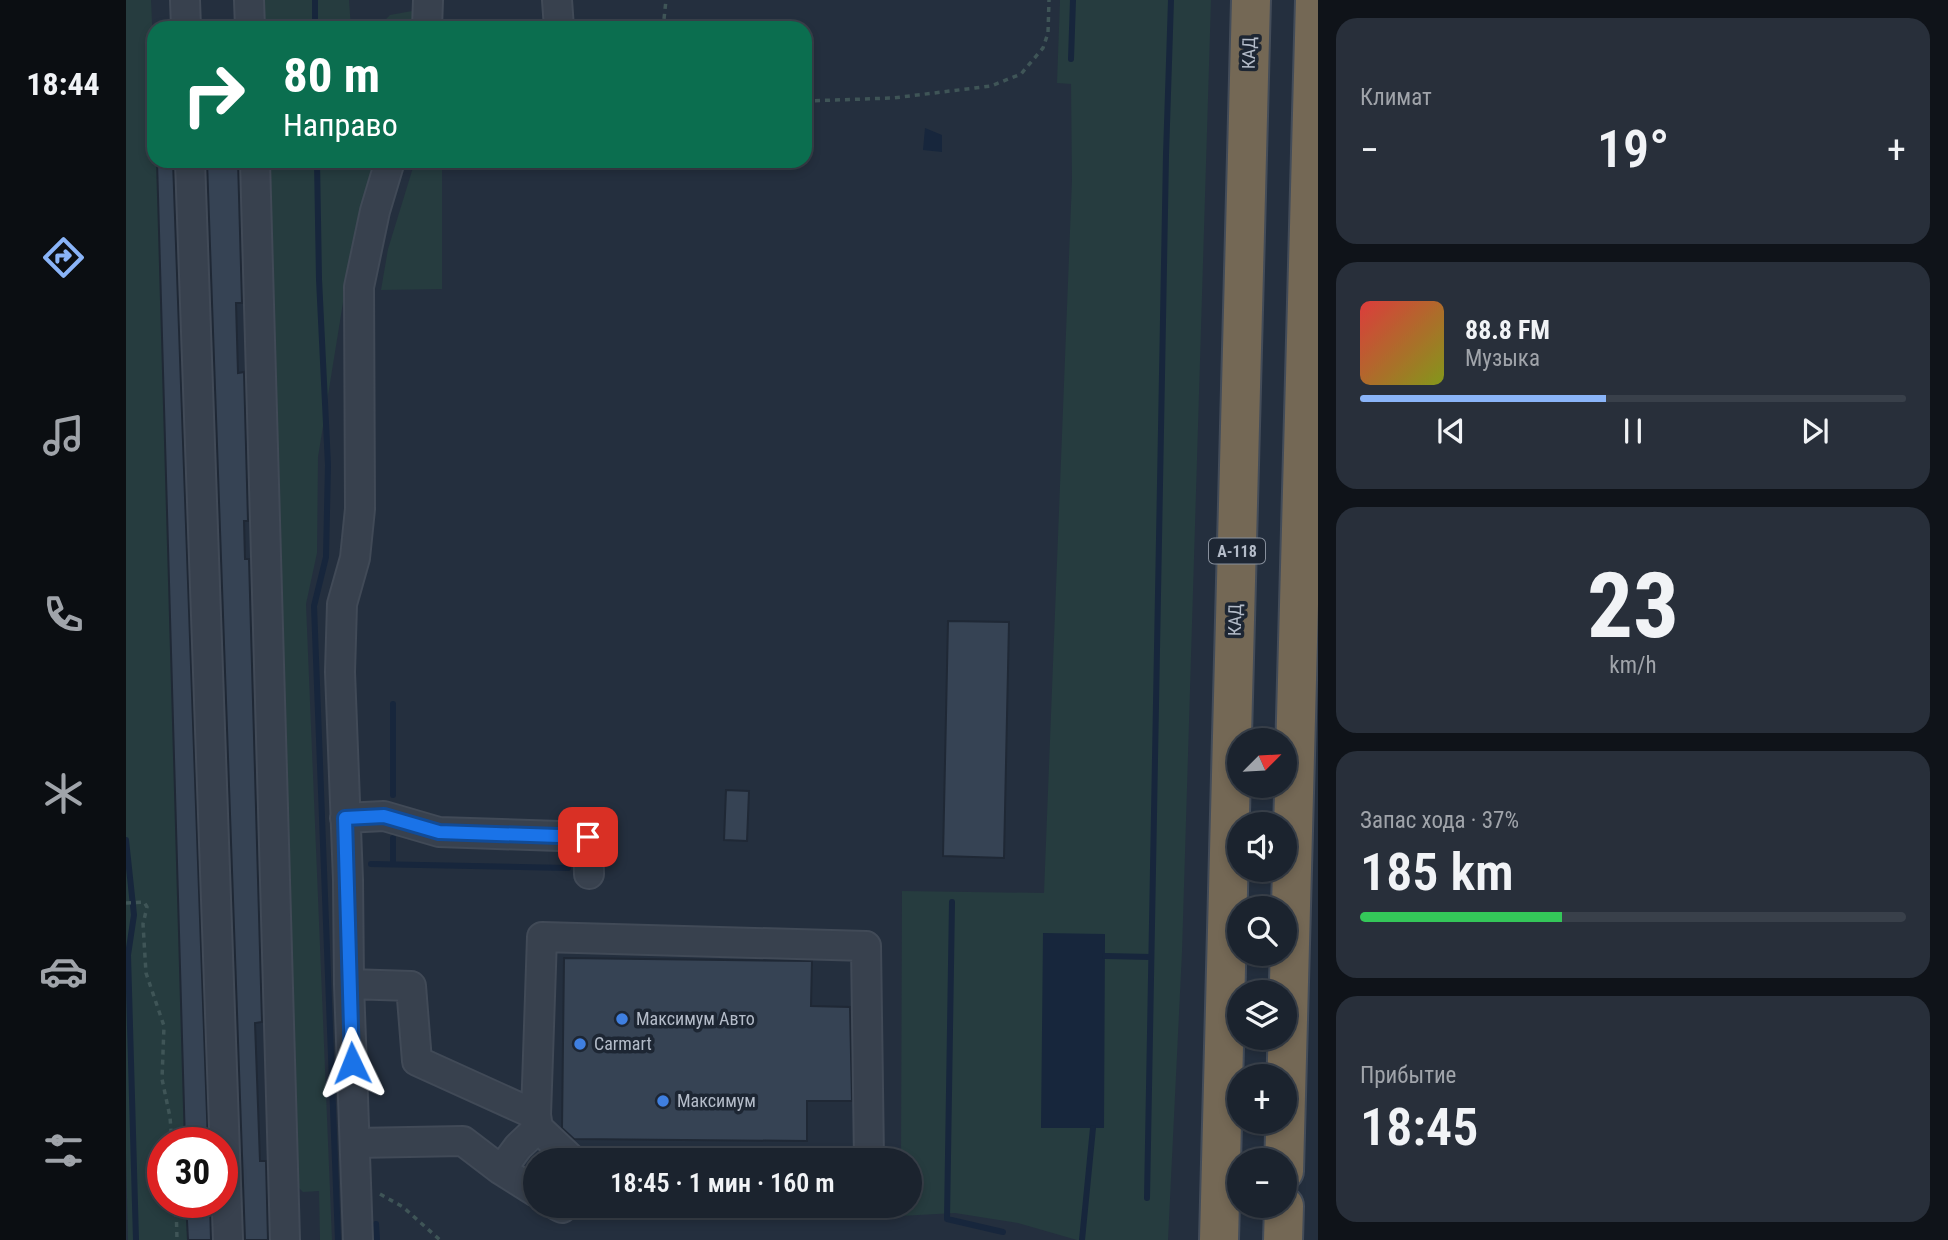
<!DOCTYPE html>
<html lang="ru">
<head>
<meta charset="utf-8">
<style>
	:root { --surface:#1b232e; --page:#282f3a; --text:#f1f3f6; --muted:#a0a4aa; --line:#39404a; --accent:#8ab4f8 }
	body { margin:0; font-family:"Roboto Condensed",sans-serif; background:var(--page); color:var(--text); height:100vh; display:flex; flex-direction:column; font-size:26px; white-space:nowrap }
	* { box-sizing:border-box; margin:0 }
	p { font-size:23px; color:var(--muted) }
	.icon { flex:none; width:38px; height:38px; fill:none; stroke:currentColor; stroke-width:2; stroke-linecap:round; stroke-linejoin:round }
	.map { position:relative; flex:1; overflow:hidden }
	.side { display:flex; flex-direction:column; gap:18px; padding:18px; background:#0f1319; width:630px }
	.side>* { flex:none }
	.hud { position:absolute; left:21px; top:21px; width:665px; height:147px; border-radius:21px; box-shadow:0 4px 10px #0003,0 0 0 2px var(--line); background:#0b6e4f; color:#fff; overflow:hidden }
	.needle { width:46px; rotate:66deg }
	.tools { position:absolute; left:1101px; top:728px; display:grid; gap:14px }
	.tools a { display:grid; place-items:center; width:70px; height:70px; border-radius:50%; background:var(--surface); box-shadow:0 4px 10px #0003,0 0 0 2px var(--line); font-size:35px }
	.speed { position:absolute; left:21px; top:1127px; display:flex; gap:14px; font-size:35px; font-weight:700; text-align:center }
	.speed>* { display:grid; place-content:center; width:91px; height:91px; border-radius:50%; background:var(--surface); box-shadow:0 4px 10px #0003,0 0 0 2px var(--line); line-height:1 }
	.speed .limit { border:10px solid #d22; background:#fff; color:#111 }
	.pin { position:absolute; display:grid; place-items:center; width:60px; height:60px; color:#fff; margin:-30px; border-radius:14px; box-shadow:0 4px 10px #0006 }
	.me { position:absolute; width:77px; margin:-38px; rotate:358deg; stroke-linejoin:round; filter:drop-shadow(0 0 5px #0008) }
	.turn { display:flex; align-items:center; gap:24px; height:147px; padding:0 21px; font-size:32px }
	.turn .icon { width:91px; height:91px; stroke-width:2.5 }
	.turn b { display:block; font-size:49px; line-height:60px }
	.big { font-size:52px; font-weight:600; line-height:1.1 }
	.side .widget { flex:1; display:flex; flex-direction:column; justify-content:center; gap:10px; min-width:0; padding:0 24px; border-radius:21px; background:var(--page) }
	.side .dial { align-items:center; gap:0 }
	.dial b { font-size:91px; line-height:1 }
	.song { display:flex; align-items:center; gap:21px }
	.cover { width:84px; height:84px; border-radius:10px; background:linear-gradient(135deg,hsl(0 70% 55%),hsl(70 70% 35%)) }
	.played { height:7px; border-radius:4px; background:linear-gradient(90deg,var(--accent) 45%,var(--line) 45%) }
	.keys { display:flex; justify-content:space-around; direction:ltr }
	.heat { display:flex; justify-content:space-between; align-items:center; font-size:38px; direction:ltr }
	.charge { height:10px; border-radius:5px; background:linear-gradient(90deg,#34c759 37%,var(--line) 0) }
	.trip { position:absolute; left:397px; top:1148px; width:399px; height:70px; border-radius:35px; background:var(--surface); box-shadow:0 4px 10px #0003,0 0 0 2px var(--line); font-weight:600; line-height:70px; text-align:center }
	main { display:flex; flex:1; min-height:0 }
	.tabs { display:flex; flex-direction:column; width:126px; justify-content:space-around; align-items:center; background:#0b0e12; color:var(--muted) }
	.tabs .icon { width:49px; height:49px }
	.tabs .on { color:var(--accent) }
	.tabs b { font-size:32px; color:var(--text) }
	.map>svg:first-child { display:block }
	.green { fill:#263c3f }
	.water { fill:#17263c }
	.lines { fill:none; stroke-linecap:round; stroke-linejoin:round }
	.stream { stroke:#17263c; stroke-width:6 }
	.building { fill:#364354; stroke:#1f2835; stroke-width:2 }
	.minor-casing { stroke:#414a57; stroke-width:32 }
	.highway-casing { stroke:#434c59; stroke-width:42 }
	.path { stroke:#3f5557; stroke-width:3.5; stroke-dasharray:5 5; stroke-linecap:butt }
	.minor { stroke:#38414e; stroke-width:28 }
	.highway { stroke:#746855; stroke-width:38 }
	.route-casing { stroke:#114b97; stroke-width:18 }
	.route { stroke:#1a73e8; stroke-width:12 }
	.shop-dot { fill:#3f7fe0; stroke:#1d2633; stroke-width:2.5 }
	.labels { text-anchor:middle; stroke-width:7; stroke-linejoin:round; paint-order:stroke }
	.shield { fill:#1d2633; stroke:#878f9c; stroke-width:2 }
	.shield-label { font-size:16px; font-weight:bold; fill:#b4bcc9 }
	.street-label { font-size:18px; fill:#b4bcc9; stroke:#1d2633 }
	.poi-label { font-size:18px; fill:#b4bcc9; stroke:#1d2633; text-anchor:start }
</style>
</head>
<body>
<main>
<nav class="tabs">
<b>18:44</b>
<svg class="icon on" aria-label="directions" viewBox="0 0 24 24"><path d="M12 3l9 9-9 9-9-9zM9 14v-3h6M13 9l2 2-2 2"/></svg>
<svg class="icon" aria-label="music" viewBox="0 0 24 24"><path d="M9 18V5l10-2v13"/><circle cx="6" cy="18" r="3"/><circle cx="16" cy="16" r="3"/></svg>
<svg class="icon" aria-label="phone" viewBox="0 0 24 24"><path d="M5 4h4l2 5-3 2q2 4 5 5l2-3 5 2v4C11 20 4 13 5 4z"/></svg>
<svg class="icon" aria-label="climate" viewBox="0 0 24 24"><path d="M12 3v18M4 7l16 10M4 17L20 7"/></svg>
<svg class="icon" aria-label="car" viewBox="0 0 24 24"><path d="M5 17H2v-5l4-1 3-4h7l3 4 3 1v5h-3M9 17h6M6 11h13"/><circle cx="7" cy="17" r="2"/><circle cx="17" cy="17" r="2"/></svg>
<svg class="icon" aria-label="filters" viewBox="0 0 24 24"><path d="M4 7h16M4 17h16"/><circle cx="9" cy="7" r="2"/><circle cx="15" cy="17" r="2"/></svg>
</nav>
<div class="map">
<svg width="1192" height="1240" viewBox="0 0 1192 1240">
	<rect width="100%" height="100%" fill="#242f3e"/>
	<!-- green -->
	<path class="green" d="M0 0H25L28 66V161H31L59 1143H37V1202H60L62 1240H2L0 1154Z
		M134 0H223L225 28H135Z
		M934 0H1085L1056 952 1042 1240H951L892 1223 829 1213 774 1216V1206H784V1160H775L776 891 918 893 946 180 945 84 931 83Z
		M286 11 287 28H251L264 15Z
		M139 161H252L220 284 192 457 191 553 180 604 206 1240H194L193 1191 177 1192 170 1185Z
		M289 161H316V289L255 290 262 249Z"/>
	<!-- water -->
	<path class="water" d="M799 128 816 135V152L797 150Z
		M917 933 979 934 978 1128H915Z"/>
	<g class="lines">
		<!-- stream -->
		<path class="stream" d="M189 0V28
			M945 59 947 0
			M191 161 193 279 202 465 200 557 188 606 212 1240
			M267 704V795
			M267 838V864
			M0 840 8 915 2 955 10 1240
			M245 864 442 868
			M826 902 821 1219 877 1232
			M979 956 1025 957
			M1021 1198 1040 155 1045 0
			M250 1224 251 1240
			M956 1240 967 1128"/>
	</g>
	<!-- building -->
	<path class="building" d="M31 161H47L82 1143H59Z
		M81 161H112L116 303H110L112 373 118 372 122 521H118L119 559H123L136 1022 129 1023 134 1161H140L142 1240H119Z
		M822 621 883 622 878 858 817 856Z
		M600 790 623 791 621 841 598 840Z
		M438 958 686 961 685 1006 724 1007 726 1101H681V1141L448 1139 436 1128Z
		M60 1202H84L85 1240H62Z"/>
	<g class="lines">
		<defs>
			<path id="minor" d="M59 0 60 28
				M123 0 124 28
				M431 0 433 28
				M301 28 302 0
				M64 161 102 1240
				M129 161 159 1240
				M219 818 258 816 313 832 462 837 463 874
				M223 984 285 986 291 1061 410 1115
				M229 1143 337 1141 375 1170 410 1192
				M446 1160 412 1128 410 1115 416 937 740 946 743 1160
				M375 1170 392 1147 412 1128
				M432 1206 436 1208 437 1206
				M232 1240 223 984 222 880 214 672 216 604 229 558 234 509 233 287 249 211 264 161"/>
			<path id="highway" d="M1158 1171 1189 0
				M1093 1240 1125 0
				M1157 1240 1158 1206"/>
		</defs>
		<!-- minor casing -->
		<use href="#minor" class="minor-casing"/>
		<!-- highway casing -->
		<use href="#highway" class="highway-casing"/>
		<!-- path -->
		<path class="path" d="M534 28 538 19 540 0
			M679 101 767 98 865 86 895 74 917 48 922 33 923 0
			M0 903 18 902 21 907 17 924 20 973 38 1026 36 1079 44 1117 46 1143
			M254 1194 277 1207 314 1240
			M50 1202 51 1240"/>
		<!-- minor -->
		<use href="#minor" class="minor"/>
		<!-- highway -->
		<use href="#highway" class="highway"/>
	</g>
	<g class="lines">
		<defs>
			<path id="route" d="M226 1063 219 818 258 816 313 832 462 837"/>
		</defs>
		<!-- route casing -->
		<use href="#route" class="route-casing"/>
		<!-- route -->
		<use href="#route" class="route"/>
	</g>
	<!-- markers -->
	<g class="shop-dot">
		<circle cx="496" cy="1019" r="7"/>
		<circle cx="454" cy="1044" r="7"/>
		<circle cx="537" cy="1101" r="7"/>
	</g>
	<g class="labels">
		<!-- shield labels -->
		<rect class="shield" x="1083" y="538.5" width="56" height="25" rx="5"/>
		<g class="shield-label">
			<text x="1111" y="557">А-118</text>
		</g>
		<!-- street labels -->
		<g class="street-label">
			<text transform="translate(1123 53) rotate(-89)" y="6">КАД</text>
			<text transform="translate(1109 620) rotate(-89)" y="6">КАД</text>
		</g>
		<!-- poi labels -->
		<g class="poi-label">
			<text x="510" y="1025">Максимум Авто</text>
			<text x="468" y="1050">Carmart</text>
			<text x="551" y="1107">Максимум</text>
		</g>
	</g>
</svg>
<div class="tools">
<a><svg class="needle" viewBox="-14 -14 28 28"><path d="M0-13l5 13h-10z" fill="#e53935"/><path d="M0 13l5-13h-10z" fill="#a0a4aa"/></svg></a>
<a><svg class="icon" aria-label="sound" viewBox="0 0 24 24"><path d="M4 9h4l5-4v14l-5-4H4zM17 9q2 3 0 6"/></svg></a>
<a><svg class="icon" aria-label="search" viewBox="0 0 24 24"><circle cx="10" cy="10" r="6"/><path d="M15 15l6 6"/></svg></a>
<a><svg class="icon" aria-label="layers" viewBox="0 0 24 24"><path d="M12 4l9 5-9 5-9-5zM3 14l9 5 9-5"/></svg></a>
<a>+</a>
<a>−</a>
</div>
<div class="speed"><div class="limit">30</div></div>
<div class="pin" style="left:462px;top:837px;background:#d93025"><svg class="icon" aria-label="arrive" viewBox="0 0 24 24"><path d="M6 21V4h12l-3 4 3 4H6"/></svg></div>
<svg class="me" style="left:226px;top:1063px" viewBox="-20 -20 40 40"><path d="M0-17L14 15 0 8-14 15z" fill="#1a73e8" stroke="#fff" stroke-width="4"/></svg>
<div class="trip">18:45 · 1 мин · 160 m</div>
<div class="hud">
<div class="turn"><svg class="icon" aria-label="right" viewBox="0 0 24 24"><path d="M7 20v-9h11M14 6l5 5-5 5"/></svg><div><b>80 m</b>Направо</div></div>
</div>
</div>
<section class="side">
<div class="widget"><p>Климат</p>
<div class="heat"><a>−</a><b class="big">19°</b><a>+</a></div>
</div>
<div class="widget">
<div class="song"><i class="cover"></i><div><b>88.8 FM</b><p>Музыка</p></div></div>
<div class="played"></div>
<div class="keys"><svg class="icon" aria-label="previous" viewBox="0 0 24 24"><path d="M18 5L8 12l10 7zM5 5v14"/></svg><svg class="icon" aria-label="pause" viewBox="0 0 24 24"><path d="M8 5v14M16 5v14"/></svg><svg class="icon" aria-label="next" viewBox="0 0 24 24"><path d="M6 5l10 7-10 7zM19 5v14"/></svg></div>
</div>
<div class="widget dial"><b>23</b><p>km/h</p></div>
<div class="widget"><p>Запас хода · 37%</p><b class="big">185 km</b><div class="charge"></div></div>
<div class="widget"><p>Прибытие</p><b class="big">18:45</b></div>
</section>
</main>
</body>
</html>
